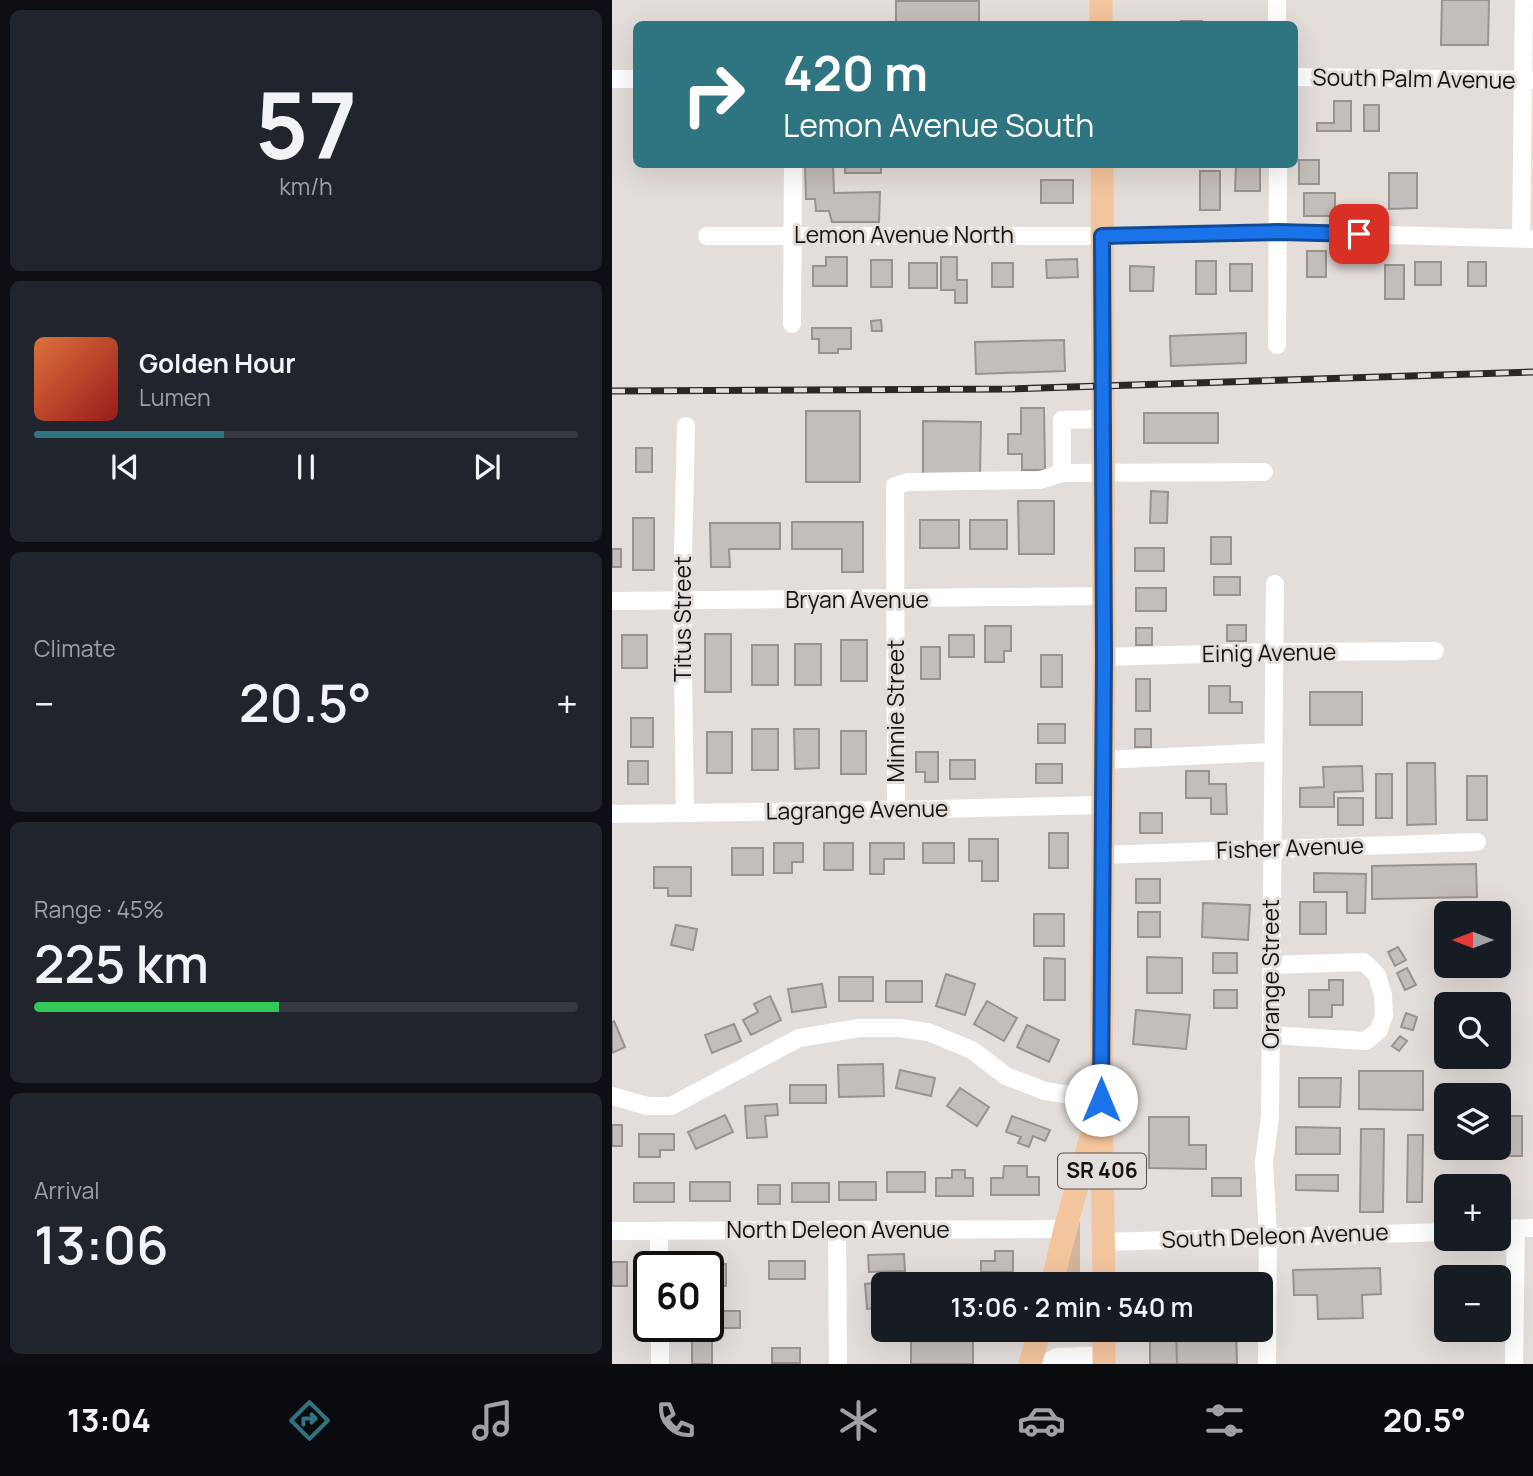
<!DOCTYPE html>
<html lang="en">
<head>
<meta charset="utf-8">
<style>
	:root { --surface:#171b24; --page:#20242c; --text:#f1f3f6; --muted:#9ea1a6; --line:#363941; --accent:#2e7481 }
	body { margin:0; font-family:Manrope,sans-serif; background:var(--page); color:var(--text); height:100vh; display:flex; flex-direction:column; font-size:26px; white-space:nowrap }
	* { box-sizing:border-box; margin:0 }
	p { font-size:23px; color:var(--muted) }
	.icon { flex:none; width:38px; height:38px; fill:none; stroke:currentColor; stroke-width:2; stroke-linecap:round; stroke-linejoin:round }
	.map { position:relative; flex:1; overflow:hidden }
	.side { display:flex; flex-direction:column; gap:10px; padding:10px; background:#0d0f14; width:612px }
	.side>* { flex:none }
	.banner { position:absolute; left:21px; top:21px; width:665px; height:147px; border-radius:10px; box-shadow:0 7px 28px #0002; background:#2e7481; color:#fff; overflow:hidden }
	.needle { width:46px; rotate:270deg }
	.tools { position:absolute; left:822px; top:901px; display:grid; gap:14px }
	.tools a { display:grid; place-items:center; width:77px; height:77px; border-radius:10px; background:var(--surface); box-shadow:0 7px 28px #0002; font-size:35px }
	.speed { position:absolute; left:21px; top:1251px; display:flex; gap:14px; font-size:35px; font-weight:700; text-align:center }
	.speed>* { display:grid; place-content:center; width:91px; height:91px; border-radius:50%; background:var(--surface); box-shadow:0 7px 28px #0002; line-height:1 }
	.speed .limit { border:4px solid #111; border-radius:10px; background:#fff; color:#111 }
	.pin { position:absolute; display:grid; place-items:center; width:60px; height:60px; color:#fff; margin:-30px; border-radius:14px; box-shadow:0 4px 10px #0006 }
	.me { position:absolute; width:77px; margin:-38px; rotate:0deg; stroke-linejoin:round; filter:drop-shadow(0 0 5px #0008) }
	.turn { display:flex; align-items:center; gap:24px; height:147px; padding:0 35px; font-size:32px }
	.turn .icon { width:91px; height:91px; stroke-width:2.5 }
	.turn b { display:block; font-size:49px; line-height:60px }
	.big { font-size:52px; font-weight:600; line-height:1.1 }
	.side .widget { flex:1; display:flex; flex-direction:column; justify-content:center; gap:10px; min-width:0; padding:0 24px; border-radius:10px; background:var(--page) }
	.side .dial { align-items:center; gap:0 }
	.dial b { font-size:91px; line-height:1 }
	.song { display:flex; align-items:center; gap:21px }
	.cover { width:84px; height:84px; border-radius:10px; background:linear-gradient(135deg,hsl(20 70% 55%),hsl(0 70% 35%)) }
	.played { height:7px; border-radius:4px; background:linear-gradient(90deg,var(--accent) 35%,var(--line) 35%) }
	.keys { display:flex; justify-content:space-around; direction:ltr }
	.heat { display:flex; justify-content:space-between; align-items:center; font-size:38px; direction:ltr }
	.charge { height:10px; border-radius:5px; background:linear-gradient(90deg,#34c759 45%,var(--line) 0) }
	.trip { position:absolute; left:259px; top:1272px; width:402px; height:70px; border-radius:10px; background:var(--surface); box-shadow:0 7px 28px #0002; font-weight:600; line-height:70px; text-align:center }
	.tabs { display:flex; height:112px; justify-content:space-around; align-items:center; background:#090b0e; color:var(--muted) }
	.tabs .icon { width:49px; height:49px }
	.tabs .current { color:var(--accent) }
	.tabs b { font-size:32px; color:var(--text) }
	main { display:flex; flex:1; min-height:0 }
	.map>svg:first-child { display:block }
	.green { fill:#d3b59d }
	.building { fill:#c4beba; stroke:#98938f; stroke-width:2 }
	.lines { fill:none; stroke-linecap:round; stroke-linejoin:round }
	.minor { stroke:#fff; stroke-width:18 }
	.major { stroke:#f3c59d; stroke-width:23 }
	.rail-casing { stroke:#2a2726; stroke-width:7 }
	.rail { stroke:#e4deda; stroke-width:4.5; stroke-dasharray:13; stroke-linecap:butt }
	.route-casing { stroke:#114b97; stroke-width:18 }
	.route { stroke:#1a73e8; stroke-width:12 }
	.labels { text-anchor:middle; stroke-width:6; stroke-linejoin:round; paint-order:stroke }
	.shield { fill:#e4deda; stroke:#53504e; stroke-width:2 }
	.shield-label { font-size:21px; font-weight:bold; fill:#151312 }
	.street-label { font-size:23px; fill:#151312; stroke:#e4deda }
</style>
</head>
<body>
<main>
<section class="side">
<div class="widget dial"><b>57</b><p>km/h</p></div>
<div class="widget">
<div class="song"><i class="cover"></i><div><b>Golden Hour</b><p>Lumen</p></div></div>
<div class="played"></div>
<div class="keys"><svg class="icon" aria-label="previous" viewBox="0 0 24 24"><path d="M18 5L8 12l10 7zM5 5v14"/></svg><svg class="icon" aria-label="pause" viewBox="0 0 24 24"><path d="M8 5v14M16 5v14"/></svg><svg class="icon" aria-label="next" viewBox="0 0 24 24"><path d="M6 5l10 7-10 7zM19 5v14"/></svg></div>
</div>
<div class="widget"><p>Climate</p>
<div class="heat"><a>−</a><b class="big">20.5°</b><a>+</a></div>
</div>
<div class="widget"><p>Range · 45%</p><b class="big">225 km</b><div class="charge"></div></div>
<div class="widget"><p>Arrival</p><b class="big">13:06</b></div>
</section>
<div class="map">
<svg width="921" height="1364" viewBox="0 0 921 1364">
	<rect width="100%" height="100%" fill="#e4deda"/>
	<!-- green -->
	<path class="green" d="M468 1220V1284H450Z"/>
	<!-- building -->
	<path class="building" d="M830 0H877L876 45H829Z
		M284 1H367V24H284Z
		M569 21H590V24H569Z
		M722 101H739V131H705V123H722Z
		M752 105H767V131H752Z
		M687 160H707V184H687Z
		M193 164H221L222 193 268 192 267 222H220L217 211H204L203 199H194Z
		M233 164H269V173H233Z
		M624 164H648V191H623Z
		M588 171H608V210H588Z
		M777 173H805V208L777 209Z
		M429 180H461V203H429Z
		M692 193H723V216H692Z
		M695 251H714V277H695Z
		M214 257H235V286H201V266H214Z
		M329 257H345V280H355V303H343V290H329Z
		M465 259 466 277 435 278 434 260Z
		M259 260H280V287H259Z
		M584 261H604V294H584Z
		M803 262H829V285H803Z
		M856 262H874V286H856Z
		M297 263H325V288H297Z
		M380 263H401V287H380Z
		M618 264H640V291H618Z
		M773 265H792V299H773Z
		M518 266 542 267 541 291H518Z
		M269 320 270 331H260L259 321Z
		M200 328H239V349H226V353H207V339H200Z
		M634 333V363L559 366 558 336Z
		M452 340 453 371 364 374 363 342Z
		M409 408H432L433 470H410V454H396V434H409Z
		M194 411H248V482H194Z
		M532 413H606V443H532Z
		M311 421 369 422 368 474H311Z
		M24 448H40V472H24Z
		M539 491 556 492 555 523H538Z
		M406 501H442V554H407Z
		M21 518H42V570H21Z
		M308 520H347V548H308Z
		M358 520H395V549H358Z
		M180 522H251V572H230V549H180Z
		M98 523H168V549H117L118 567H99Z
		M599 537H619V564H599Z
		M523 548H552V571H523Z
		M0 549H9V567H0Z
		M602 577H628V595H602Z
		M524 588H554V611H524Z
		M615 625H634V641H615Z
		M373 626H399V651H392V662H373Z
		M524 628H540V645H524Z
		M93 634H119V692H93Z
		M10 635H35V668H10Z
		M337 635H362V657H337Z
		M229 640H255V681H229Z
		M183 644H209V685H183Z
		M140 645H166V685H140Z
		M309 647H328V679H309Z
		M429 655H450V687H429Z
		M524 679H538V711H524Z
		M597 686H618V702H630V713H597Z
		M698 692H750V725H698Z
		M19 718H41V747H19Z
		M426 724H453V743H426Z
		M140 729H166V770H140Z
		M182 729H207V768L183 769Z
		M523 729H539V747H523Z
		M229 731H254V774H229Z
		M95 732H120V773H95Z
		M304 752H326V782H313V772H304Z
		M338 760H363V779H338Z
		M16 761H36V784H16Z
		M795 763H823L824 824 795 825Z
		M424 764H450V783H424Z
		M750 766 751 791 722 792V807H688V788L712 787 711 767Z
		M574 771H597V784H614L615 814H599V798H574Z
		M764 774H780V818H764Z
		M855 776H875V820H855Z
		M726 798H751V825H726Z
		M528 813H550V833H528Z
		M437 833H456V868H437Z
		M357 839H386V881H370V861H357Z
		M162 843H191V862H180V873H162Z
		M212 843H241V870H212Z
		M258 843H292V859H272V874H258Z
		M311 843H342V863H311Z
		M120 848H151V875H120Z
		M864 864 865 897 760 899V866Z
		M42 867H79V896H56V888H42Z
		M702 873 754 874 753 913H735V892H702Z
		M524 879H548V903H524Z
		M688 902H714V934H688Z
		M591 903 638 905 636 940 590 937Z
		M526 912H548V937H526Z
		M422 914H452V946H422Z
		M64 925 85 929 81 950 59 945Z
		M786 947 794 960 783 966 776 952Z
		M601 953H625V973H601Z
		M535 957 570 958V993H535Z
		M432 958 453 959V1000H432Z
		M795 968 804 985 793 990 785 973Z
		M334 974 363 984 353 1015 324 1006Z
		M227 977H261V1001H227Z
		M717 980H731V1005H720V1017H697V990H717Z
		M274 981H310V1002H274Z
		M210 984 214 1007 180 1012 176 989Z
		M602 990H625V1008H602Z
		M158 996 169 1020 139 1035 131 1020 146 1012 142 1004Z
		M375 1001 405 1018 392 1041 362 1024Z
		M524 1010 578 1015 574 1049 521 1044Z
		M794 1013 805 1017 801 1030 789 1027Z
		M2 1021 13 1047 0 1053V1022Z
		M122 1024 129 1041 100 1053 93 1035Z
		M415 1025 447 1040 437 1062 405 1047Z
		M788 1036 795 1041 787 1051 780 1046Z
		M271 1064 272 1096 227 1097 226 1065Z
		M288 1070 323 1078 319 1096 284 1088Z
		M747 1071H811V1110L747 1109Z
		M687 1078H729L728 1107H687Z
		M178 1085H214V1103H178Z
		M348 1088 377 1107 365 1126 335 1106Z
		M165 1104 166 1115 153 1116 155 1137 135 1138 133 1106Z
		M113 1115 121 1132 84 1149 76 1132Z
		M400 1116 438 1130 433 1141 421 1136 417 1147 406 1143 409 1137 394 1132Z
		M887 1116H910V1156H873V1148H887Z
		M537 1117H577V1145H594V1169L537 1168Z
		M0 1125H10V1146H0Z
		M684 1127 728 1128V1154H684Z
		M749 1129H772L771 1212H748Z
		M27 1134H62V1150H48V1157H27Z
		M796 1135H811L810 1202H795Z
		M392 1166H415V1177H427V1195H379V1178H391Z
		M340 1170H353V1178H361V1196H324V1178H340Z
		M275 1172H313V1192H275Z
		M684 1175H726V1191L684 1190Z
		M600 1178H629V1196H600Z
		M78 1182H118V1201H78Z
		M227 1182H264V1200H227Z
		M22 1183H62V1202H22Z
		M180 1183H217V1202H180Z
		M146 1185H168V1204H146Z
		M383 1251H401V1272H369V1261H383Z
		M292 1254 293 1271 257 1272 256 1255Z
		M157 1261H193V1279H157Z
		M0 1262H15V1286H0Z
		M74 1264H114V1286H96V1267H74Z
		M768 1268 769 1294 750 1295 751 1318 706 1319 705 1295H682L681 1270Z
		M585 1274H606V1284H585Z
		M281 1281 282 1284H271V1307L255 1309 253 1284Z
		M97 1311H128V1328H97Z
		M299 1330H361V1364H299Z
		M538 1330H564L565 1364H538Z
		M564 1330H624L625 1364H565Z
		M80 1341H100V1364H80Z
		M160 1348H188V1363H160Z"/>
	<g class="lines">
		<!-- minor -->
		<path class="minor" d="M665 0V24
			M682 77 920 80
			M0 79H24
			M95 236H514L666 232 921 239
			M909 239 912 0
			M180 324 181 164
			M665 345 666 164
			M450 473V420L491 419
			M0 601 491 596
			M492 657 662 652 823 651
			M491 760 661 752
			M284 810 283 486 296 482 428 480 450 473 652 472
			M73 812 70 600 74 426
			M0 814 284 810 490 805
			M490 855 865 842
			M658 1035 754 1041 767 1030 772 1015 771 995 765 975 752 962 659 965
			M0 1096 35 1106H59L187 1038 247 1028H287L316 1032 360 1050 394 1076 433 1091 489 1100
			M225 1229 226 1364
			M887 1229 921 1228
			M0 1231 453 1229
			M47 1231V1267
			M491 1242 835 1232
			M48 1326V1364
			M432 1364 445 1357 492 1355
			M655 1364 656 1236 652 1162 658 1117 663 584
			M902 1364 904 1228"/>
		<!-- major -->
		<path class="major" d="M489 0V24
			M490 164 492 657 489 1100 492 1284
			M440 1284 453 1229 483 1123
			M492 1330V1364
			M418 1364 428 1330"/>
		<defs>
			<path id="rail" d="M0 391 398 389 921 372"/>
		</defs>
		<!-- rail casing -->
		<use href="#rail" class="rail-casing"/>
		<!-- rail -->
		<use href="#rail" class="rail"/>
	</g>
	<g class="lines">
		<defs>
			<path id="route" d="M489 1100 492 657 490 236 666 232 747 234"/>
		</defs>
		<!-- route casing -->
		<use href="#route" class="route-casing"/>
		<!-- route -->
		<use href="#route" class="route"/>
	</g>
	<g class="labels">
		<!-- shield labels -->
		<rect class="shield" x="446" y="1153.5" width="88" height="35" rx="5"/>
		<g class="shield-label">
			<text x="490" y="1178">SR 406</text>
		</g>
		<!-- street labels -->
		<g class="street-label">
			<text transform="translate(802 79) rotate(1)" y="8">South Palm Avenue</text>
			<text x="292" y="243">Lemon Avenue North</text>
			<text x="245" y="608">Bryan Avenue</text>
			<text transform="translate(71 619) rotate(-90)" y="8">Titus Street</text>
			<text transform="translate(657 653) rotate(-1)" y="8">Einig Avenue</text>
			<text transform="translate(284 711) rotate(-90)" y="8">Minnie Street</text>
			<text transform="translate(245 810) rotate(-1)" y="8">Lagrange Avenue</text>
			<text transform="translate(678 848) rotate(-2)" y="8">Fisher Avenue</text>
			<text transform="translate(659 974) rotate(-90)" y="8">Orange Street</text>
			<text x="226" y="1238">North Deleon Avenue</text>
			<text transform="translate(663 1236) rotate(-2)" y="8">South Deleon Avenue</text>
		</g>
	</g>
</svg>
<div class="tools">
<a><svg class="needle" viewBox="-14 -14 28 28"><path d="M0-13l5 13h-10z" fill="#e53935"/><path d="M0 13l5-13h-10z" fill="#9ea1a6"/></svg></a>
<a><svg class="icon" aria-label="search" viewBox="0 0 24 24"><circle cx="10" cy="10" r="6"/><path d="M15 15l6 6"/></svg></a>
<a><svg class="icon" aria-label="layers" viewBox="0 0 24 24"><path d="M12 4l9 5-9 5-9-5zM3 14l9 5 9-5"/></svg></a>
<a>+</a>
<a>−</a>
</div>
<div class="speed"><div class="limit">60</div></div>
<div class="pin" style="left:747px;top:234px;background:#d93025"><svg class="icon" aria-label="arrive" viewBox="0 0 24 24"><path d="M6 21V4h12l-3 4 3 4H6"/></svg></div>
<svg class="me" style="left:489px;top:1100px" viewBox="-20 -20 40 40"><circle r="19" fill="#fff"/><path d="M0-13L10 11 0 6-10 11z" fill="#1a73e8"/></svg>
<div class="trip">13:06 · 2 min · 540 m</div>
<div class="banner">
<div class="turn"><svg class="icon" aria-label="right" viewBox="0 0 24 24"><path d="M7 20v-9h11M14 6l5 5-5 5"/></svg><div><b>420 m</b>Lemon Avenue South</div></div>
</div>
</div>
</main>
<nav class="tabs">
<b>13:04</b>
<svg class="icon current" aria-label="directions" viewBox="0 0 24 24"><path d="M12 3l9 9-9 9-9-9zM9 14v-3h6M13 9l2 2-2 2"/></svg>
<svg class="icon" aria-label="music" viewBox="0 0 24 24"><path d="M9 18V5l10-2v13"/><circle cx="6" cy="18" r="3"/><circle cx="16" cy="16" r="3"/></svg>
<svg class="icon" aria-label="phone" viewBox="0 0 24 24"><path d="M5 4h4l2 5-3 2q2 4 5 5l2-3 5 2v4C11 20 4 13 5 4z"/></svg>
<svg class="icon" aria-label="climate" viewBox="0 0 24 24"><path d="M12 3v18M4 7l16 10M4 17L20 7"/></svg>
<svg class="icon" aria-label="car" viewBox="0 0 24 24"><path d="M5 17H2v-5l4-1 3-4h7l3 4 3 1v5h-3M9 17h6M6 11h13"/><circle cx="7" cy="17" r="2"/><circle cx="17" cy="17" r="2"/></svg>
<svg class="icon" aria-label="filters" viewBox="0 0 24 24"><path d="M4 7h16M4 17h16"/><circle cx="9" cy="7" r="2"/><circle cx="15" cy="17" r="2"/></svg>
<b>20.5°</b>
</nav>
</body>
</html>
